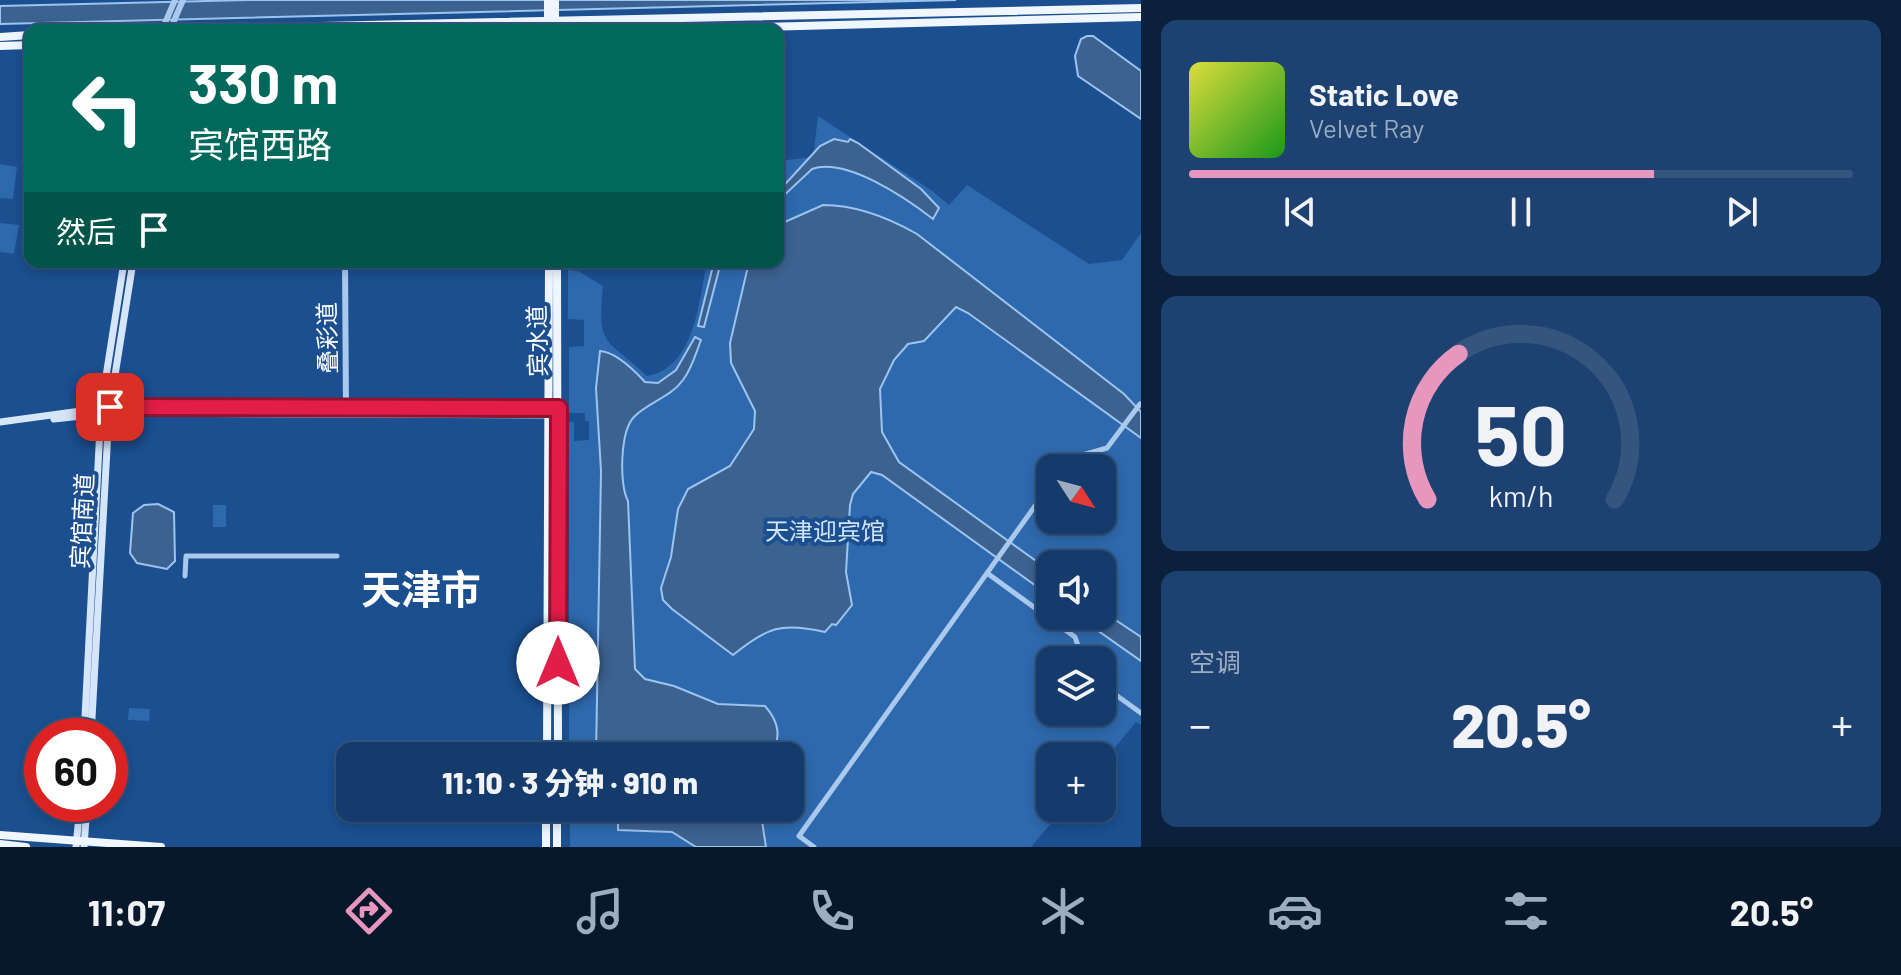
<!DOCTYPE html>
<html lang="zh">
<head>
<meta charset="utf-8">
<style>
	:root { --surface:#143b6b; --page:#1d4271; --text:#f1f3f6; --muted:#9dadc1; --line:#33557e; --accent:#e797bd }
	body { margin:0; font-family:Barlow,"Noto Sans SC",sans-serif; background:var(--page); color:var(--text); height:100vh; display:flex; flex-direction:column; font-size:30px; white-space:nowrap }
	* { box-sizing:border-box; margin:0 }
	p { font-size:26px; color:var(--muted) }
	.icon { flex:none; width:44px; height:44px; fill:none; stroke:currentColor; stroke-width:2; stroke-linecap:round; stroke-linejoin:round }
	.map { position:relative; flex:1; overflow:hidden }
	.details { display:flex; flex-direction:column; gap:20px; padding:20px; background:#0b203b; width:760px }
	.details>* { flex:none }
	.banner { position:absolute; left:24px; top:24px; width:760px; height:244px; border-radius:16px; box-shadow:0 4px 12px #0003,0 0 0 2px var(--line); background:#00695c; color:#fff; overflow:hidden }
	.needle { width:52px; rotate:126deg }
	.controls { position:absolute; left:1036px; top:454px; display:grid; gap:16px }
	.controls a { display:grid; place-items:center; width:80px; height:80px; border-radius:16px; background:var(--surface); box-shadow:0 4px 12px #0003,0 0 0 2px var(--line); font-size:40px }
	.speed { position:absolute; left:24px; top:718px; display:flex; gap:16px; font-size:40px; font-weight:700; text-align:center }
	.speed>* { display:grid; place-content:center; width:104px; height:104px; border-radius:50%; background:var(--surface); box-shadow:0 4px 12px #0003,0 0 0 2px var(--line); line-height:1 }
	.speed .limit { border:12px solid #d22; background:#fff; color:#111 }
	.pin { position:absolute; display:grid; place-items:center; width:68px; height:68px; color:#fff; margin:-34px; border-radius:16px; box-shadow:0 4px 12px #0006 }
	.me { position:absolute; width:88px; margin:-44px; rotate:0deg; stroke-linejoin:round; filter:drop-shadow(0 0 6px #0008) }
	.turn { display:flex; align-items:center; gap:28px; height:168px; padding:0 32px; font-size:36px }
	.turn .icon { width:104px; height:104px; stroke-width:2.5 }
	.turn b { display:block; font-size:56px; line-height:68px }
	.then { display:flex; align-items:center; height:76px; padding:0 32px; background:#0003; gap:16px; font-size:30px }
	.big { font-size:60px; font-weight:800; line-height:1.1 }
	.details .widget { flex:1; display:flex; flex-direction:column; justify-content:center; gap:12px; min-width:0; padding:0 28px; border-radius:16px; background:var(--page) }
	.details .dial { align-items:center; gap:0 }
	.dial svg { height:208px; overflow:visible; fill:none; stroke:var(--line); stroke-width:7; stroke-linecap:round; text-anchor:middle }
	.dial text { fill:var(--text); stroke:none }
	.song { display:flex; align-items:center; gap:24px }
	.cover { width:96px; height:96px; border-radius:12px; background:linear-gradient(135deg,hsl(60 70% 55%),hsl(120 70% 35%)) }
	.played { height:8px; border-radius:4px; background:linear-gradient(90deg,var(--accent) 70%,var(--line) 70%) }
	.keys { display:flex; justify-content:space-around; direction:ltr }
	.heat { display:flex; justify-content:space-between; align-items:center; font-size:44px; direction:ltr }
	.trip { position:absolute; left:336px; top:742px; width:468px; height:80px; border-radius:16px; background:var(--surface); box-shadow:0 4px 12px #0003,0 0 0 2px var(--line); font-weight:800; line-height:80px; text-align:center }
	.tab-bar { display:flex; height:128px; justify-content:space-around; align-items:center; background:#08182b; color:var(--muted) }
	.tab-bar .icon { width:56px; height:56px }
	.tab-bar .on { color:var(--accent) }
	.tab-bar b { font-size:36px; color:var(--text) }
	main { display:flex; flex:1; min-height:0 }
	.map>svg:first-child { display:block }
	.green { fill:#2e69ad; fill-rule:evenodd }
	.water { fill:#3c6290; stroke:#9cc4f0; stroke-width:2 }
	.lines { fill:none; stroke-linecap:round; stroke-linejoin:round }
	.minor { stroke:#a9c9ee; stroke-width:5 }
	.tertiary { stroke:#a9c9ee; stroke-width:6 }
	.secondary { stroke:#d6e6fa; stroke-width:7 }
	.primary { stroke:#f0f6ff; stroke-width:8 }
	.route-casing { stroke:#92132f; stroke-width:20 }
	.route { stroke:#e11d48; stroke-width:14 }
	.labels { text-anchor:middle; stroke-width:8; stroke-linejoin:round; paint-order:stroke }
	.street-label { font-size:24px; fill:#fff; stroke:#1b4f8f }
	.park-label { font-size:24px; fill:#cfe3fa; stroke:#1b4f8f }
	.town-label { font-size:40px; font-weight:bold; fill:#fff; stroke:#1b4f8f }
</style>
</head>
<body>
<main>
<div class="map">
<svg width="1141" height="847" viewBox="0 0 1141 847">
	<rect width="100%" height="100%" fill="#1b4f8f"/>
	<!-- green -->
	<path class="green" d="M818 116 931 190 949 205 967 185 1089 264 1122 260 1141 233V725L1136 722 1102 763V756H1050V808H1064L1031 847H570V808H790V756H569V422H574V441L589 440V421H585V413H569V347L584 346V320L568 319V270L578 271 603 286C597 349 606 337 647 376 695 368 699 301 707 262H778V161L813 157ZM1050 468H1102V520H1050ZM1050 564H1102V616H1050ZM1050 660H1102V712H1050Z
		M0 164 17 167 13 199 0 198Z
		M0 223 19 225 14 254 0 252Z
		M213 505H226V527H213Z
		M129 708 150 709 149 721 128 720Z"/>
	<!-- water -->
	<path class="water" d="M248 0H956L0 24V6Z
		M1087 36H1093L1141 71V119L1078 76 1075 56 1081 39Z
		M834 139 848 142 850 139 858 143 921 189 939 208 933 219C906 198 846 157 812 169L778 201V192L820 146Z
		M823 205C856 205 889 218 917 234L1124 394 1141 412V438L968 313 956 307 924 341 908 344 894 360 880 389 882 432 899 462 1050 571V596L882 475 871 472 853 494 850 505 846 572 852 605 836 625 832 624 825 632C782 622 767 627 733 655L672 609 663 600 661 588 671 557 678 509 688 489 730 466 754 429 755 411 731 363 730 343 749 262H778V225Z
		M714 262H721L704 327 698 326Z
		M695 337 701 340C696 353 692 368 683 380 671 397 647 403 634 417 620 431 619 485 628 501L635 669 645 679 674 686 718 704 765 706C780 723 780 735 773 756H596L601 471 596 388 600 351C616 352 634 370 645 382L658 383 676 370Z
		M158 504 174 512 175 561 167 569 137 563 130 553 133 513 144 505Z
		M1102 611 1141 637V661L1077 616H1102Z
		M604 808H760L766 847H696L672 832 618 830V820Z"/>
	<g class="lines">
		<!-- minor -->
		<path class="minor" d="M1062 468 1072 458 1107 448 1140 404
			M987 573 1075 637 1083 660
			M185 576 186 556H337
			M1102 685 1141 713
			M814 847 799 836 1050 485"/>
		<!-- tertiary -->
		<path class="tertiary" d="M162 30 175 0
			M170 30 183 0
			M345 262 346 410"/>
		<!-- secondary -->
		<path class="secondary" d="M54 419 109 413 553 415
			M0 422 110 407 553 408
			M84 736 101 408 124 262
			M91 736 109 413 133 262
			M76 847 80 804
			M84 847 87 804"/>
		<!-- primary -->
		<path class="primary" d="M555 0V30
			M137 30 1141 8
			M548 30V0
			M650 30 1141 17
			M0 37 30 35
			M0 46 30 45
			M557 262 558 756
			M547 756 549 262
			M0 835 161 847
			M0 844 26 847
			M546 847V808
			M557 847V808"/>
	</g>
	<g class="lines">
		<defs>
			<path id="route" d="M110 407 559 408 558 663"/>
		</defs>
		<!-- route casing -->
		<use href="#route" class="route-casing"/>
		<!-- route -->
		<use href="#route" class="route"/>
	</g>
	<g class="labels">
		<!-- street labels -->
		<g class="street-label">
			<text transform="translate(328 338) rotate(-91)" y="8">叠彩道</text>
			<text transform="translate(538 341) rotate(-91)" y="8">宾水道</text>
			<text transform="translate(83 521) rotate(-87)" y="8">宾馆南道</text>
		</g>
		<!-- park labels -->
		<g class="park-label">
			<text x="825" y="540">天津迎宾馆</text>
		</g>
		<!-- town labels -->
		<g class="town-label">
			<text x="421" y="604">天津市</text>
		</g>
	</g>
</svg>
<div class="controls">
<a><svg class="needle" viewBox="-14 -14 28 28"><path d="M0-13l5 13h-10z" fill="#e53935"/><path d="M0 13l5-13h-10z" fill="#9dadc1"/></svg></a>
<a><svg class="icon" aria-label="sound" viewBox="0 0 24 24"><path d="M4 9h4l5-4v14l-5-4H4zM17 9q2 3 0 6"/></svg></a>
<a><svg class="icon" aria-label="layers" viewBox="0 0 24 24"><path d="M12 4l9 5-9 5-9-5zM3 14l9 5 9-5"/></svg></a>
<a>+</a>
</div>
<div class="speed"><div class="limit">60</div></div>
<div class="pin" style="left:110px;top:407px;background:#d93025"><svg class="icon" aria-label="arrive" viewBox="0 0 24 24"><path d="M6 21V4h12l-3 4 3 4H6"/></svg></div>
<svg class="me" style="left:558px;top:663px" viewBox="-20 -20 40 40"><circle r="19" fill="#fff"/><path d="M0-13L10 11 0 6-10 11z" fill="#e11d48"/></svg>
<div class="trip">11:10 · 3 分钟 · 910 m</div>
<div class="banner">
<div class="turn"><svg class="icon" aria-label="left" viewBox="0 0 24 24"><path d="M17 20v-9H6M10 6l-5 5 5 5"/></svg><div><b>330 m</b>宾馆西路</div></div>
<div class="then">然后<svg class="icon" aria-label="arrive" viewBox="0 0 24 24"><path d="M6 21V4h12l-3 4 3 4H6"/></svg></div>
</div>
</div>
<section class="details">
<div class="widget">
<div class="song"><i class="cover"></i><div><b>Static Love</b><p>Velvet Ray</p></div></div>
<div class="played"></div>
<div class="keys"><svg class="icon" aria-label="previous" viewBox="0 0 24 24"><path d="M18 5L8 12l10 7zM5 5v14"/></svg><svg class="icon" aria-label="pause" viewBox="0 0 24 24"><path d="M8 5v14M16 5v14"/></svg><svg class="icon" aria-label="next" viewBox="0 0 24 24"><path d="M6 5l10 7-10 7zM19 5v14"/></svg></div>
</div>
<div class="widget dial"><svg viewBox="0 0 100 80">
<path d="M14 69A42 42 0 1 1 86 69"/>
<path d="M14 69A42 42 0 0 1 26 13" stroke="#e797bd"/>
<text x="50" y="56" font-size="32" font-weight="700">50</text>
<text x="50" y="72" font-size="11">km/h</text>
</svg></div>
<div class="widget"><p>空调</p>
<div class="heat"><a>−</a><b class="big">20.5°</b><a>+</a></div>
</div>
</section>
</main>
<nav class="tab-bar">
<b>11:07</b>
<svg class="icon on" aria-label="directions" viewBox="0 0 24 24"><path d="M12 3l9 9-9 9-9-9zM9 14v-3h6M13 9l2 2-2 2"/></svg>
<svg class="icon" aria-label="music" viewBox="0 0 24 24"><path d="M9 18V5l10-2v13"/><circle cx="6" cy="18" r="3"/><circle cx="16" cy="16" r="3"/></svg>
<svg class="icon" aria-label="phone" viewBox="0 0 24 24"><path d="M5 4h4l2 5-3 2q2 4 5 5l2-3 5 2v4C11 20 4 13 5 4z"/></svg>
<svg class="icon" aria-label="climate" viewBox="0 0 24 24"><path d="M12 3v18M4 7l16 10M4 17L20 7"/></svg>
<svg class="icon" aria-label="car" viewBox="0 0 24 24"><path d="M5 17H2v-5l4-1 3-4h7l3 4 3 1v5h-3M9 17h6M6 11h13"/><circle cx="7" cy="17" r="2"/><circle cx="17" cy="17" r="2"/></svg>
<svg class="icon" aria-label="filters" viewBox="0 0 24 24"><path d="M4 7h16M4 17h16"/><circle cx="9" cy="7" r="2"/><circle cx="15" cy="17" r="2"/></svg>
<b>20.5°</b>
</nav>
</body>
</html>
